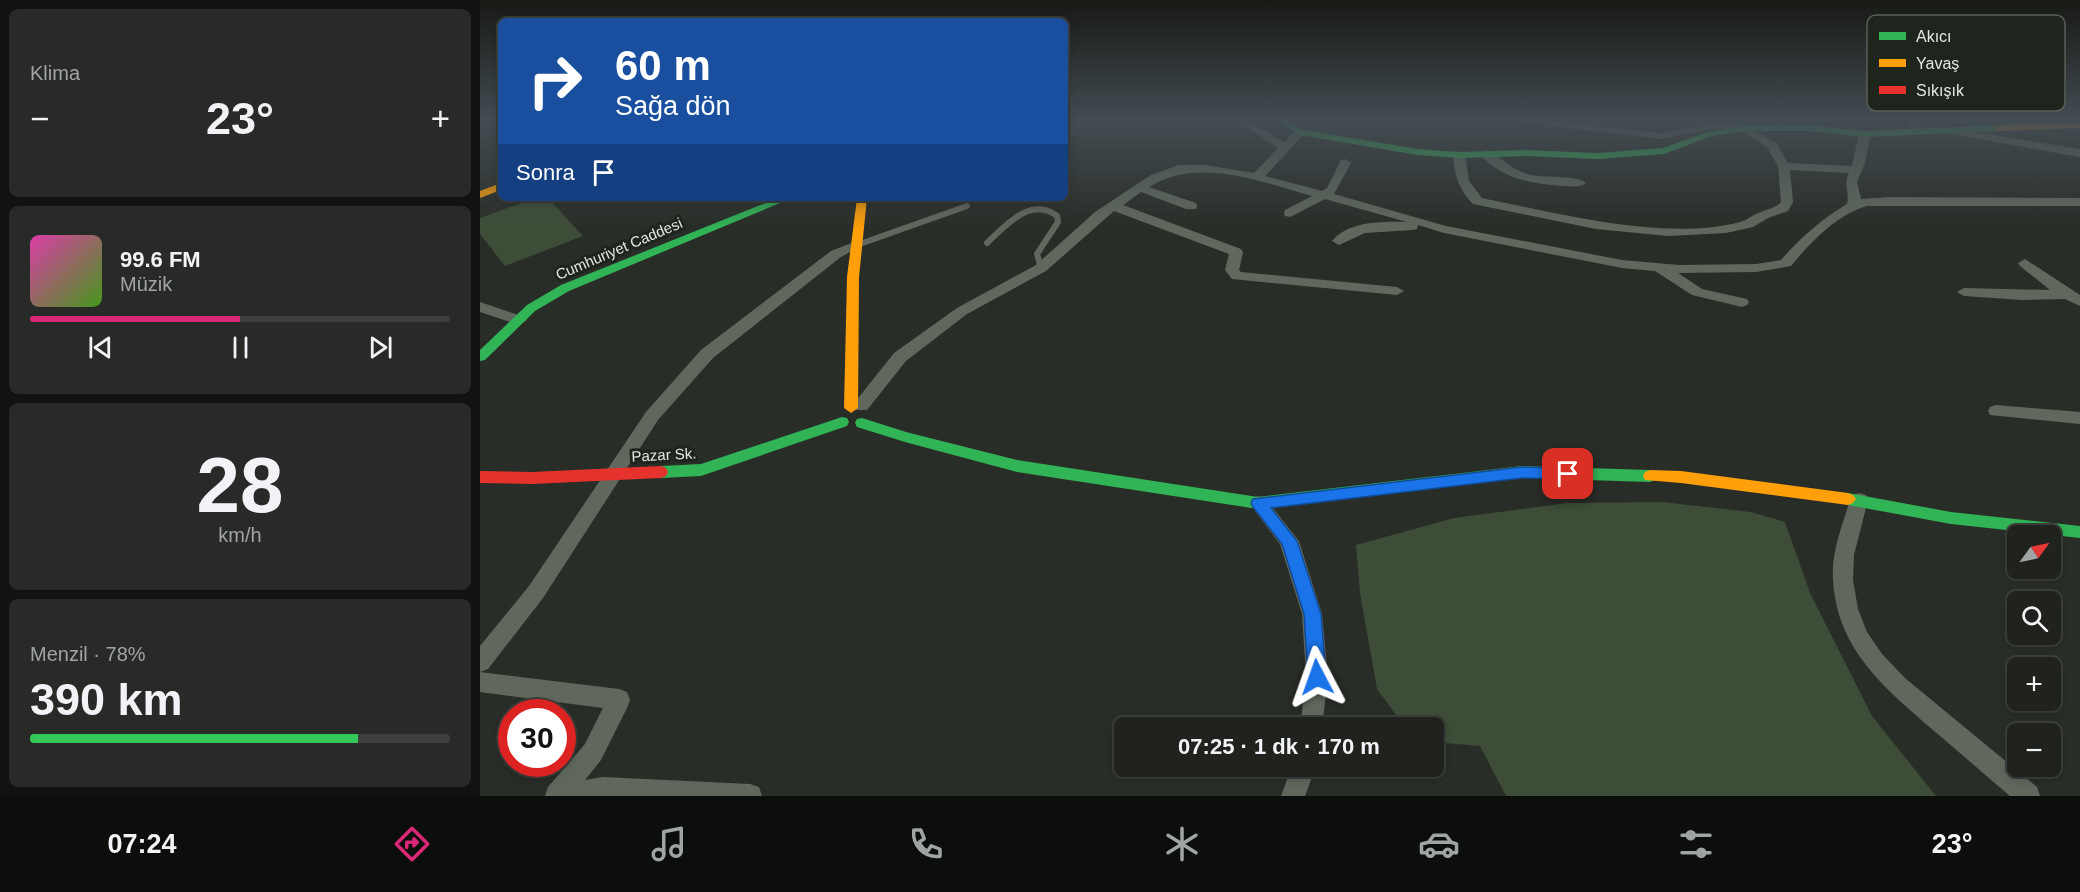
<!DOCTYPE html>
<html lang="tr">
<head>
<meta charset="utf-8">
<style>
	:root { --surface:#1f221d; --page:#272a26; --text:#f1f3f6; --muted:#a1a4a4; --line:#3c3f3b; --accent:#db2777 }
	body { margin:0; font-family:Helvetica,sans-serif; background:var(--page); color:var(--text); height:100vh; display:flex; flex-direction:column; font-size:22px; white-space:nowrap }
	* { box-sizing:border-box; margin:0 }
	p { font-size:20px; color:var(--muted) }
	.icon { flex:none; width:33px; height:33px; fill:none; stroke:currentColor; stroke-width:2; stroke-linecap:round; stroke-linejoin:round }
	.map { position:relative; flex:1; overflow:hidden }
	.details { display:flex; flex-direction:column; gap:9px; padding:9px; background:#111310; width:480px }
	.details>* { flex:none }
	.guide { position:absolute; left:18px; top:18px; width:570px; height:183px; border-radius:9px; box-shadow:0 3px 9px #0003,0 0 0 2px var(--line); background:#1a4fa0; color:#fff; overflow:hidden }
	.needle { width:39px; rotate:57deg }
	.fabs { position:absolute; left:1527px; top:525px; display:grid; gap:12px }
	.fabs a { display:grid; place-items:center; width:54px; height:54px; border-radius:9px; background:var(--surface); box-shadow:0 3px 9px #0003,0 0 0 2px var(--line); font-size:30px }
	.speed { position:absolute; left:18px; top:699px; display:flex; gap:12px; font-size:30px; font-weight:700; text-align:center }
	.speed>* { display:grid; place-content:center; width:78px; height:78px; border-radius:50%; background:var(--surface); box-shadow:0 3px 9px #0003,0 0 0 2px var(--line); line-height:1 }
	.speed .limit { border:9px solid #d22; background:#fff; color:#111 }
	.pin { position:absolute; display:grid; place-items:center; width:51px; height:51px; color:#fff; margin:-26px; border-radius:12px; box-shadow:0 3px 9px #0006 }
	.me { position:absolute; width:66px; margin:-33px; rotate:356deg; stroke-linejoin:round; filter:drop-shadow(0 0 4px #0008) }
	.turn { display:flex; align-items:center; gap:21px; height:126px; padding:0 18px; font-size:27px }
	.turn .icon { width:78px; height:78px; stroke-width:2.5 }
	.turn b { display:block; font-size:42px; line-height:51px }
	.then { display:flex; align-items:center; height:57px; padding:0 18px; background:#0003; gap:12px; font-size:22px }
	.big { font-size:45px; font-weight:600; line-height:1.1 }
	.details .tile { flex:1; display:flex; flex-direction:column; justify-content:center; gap:9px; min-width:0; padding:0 21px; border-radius:9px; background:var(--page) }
	.details .dial { align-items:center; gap:0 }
	.dial b { font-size:78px; line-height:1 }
	.song { display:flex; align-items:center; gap:18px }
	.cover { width:72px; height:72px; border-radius:9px; background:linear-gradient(135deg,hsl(320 70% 55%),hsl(100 70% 35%)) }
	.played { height:6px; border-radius:3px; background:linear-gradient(90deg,var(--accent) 50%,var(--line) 50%) }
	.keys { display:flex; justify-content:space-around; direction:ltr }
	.heat { display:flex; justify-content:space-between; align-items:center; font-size:33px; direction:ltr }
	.charge { height:9px; border-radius:4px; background:linear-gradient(90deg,#34c759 78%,var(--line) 0) }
	.trip { position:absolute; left:634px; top:717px; width:330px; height:60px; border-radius:9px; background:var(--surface); box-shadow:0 3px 9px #0003,0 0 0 2px var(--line); font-weight:600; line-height:60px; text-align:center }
	.dock { display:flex; height:96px; justify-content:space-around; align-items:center; background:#0c0e0c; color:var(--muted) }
	.dock .icon { width:42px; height:42px }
	.dock .active { color:var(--accent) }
	.dock b { font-size:27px; color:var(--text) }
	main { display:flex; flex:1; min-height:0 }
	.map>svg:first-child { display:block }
	.green { fill:#3d4d37 }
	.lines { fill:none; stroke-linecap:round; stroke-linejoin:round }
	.lane { stroke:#60685d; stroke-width:6 }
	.street { fill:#60685d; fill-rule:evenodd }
	.fast { fill:#30b455; fill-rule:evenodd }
	.slow { fill:#ff9f0a; fill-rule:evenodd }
	.jam { fill:#e5322d; fill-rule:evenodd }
	.route { fill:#1a73e8; stroke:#114b97; stroke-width:1.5 }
	.labels { text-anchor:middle; stroke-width:6; stroke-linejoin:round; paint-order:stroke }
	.street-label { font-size:15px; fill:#e2e7e0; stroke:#1e251c }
	.key { fill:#1e251c; stroke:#595f57; stroke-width:1.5 }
	.key-label { font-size:16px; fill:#e2e7e0 }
</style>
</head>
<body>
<main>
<section class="details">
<div class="tile"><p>Klima</p>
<div class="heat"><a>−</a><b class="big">23°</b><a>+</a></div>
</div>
<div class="tile">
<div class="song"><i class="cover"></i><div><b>99.6 FM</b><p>Müzik</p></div></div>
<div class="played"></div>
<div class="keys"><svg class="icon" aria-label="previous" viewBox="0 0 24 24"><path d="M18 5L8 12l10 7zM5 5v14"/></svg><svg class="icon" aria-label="pause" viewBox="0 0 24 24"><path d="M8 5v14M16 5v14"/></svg><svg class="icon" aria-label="next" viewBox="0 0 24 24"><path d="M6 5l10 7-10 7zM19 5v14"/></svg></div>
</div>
<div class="tile dial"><b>28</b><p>km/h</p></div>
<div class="tile"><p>Menzil · 78%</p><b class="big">390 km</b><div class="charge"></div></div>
</section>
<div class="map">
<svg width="1600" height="796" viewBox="0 0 1600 796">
	<rect width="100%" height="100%" fill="#292d27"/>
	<!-- green -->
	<path class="green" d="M55 198H68L103 236 25 266 0 234V218Z
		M1182 502 1271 512 1305 522 1330 593 1392 716 1456 796H1026L1000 746 954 742V728L925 727 897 689 880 593 876 545 974 518 1087 503Z"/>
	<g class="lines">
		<!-- lane -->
		<path class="lane" d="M507 243C526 225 551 196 577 216L578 222 557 254 561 268
			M377 245 487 206"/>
		<!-- street -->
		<path class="street" d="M754 119H766L804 142 816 130 820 129 826 132 785 176 842 191 847 188 861 160 865 159 871 163 854 194 966 226 1142 260 1199 265 1276 264 1301 260C1321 237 1342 219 1367 204 1370 192 1363 186 1369 173L1310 170 1313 202 1308 211 1288 218 1273 227 1246 233 1188 236 1116 229 993 204C979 190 974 175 973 155L979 151 985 155 989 181 1002 198C1077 213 1185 242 1260 222 1268 220 1273 214 1281 212 1288 209 1296 208 1301 202L1298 166 1287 147 1262 131 1237 128 1181 139 1037 122 1031 119H1061L1181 133 1237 122 1265 125 1296 143 1308 163 1372 166 1379 134 1385 131 1391 134 1385 163 1377 182 1381 199 1409 197 1600 198V206H1387C1356 215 1331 242 1311 266L1276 272 1198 273 1222 289 1267 299 1269 302 1267 305 1262 307 1212 295 1175 271 1142 268 964 233 938 225 937 229 932 230 885 233 859 245 852 241C868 221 903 221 927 222L845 199 810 217 805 216 804 213 805 210 832 196C781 182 718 156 669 187L716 203 717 206 716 209H706L661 192 643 205 761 249 763 252 759 270 761 272 917 287 924 291 917 295 752 279 745 270 749 254 634 211 566 271 487 314 426 361 387 410H375L373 406 375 402 414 353 477 308 556 265 615 212 671 175 699 165H725L774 173 798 148Z
			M1425 119H1435L1444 132 1442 134H1434Z
			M1517 119H1529L1537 127 1535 129H1527Z
			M1470 128 1600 149V157L1466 133V129Z
			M1006 150C1020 155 1031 171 1051 175 1065 178 1098 175 1106 183 1100 188 1092 186 1083 186 1053 184 1021 179 1000 154Z
			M374 242 381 246 361 257 233 358 178 420 63 598 8 669 0 672 139 689 147 692 150 700 147 708 121 760 105 780 123 777 270 784 279 787 282 796H65L68 787 105 744 123 708 0 692V646L49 586 166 412 221 350 351 251Z
			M1545 259 1600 295V306L1585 299 1542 300 1484 296 1477 292 1484 288 1570 290 1540 266 1538 263Z
			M0 302 44 317 47 320 39 325 0 312Z
			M1516 405 1600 412V424L1510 415 1508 411 1510 407Z
			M1379 493 1386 495 1388 500 1374 555 1373 580 1378 609 1387 632 1402 654 1425 678 1557 787 1560 796H1530C1504 774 1479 752 1453 730 1405 688 1357 650 1353 580 1351 553 1362 526 1370 500L1372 495Z
			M778 496 785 498 819 541 842 614 848 677 842 728H820L826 677 822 614 800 544 769 503 771 498Z
			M812 766H836L825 796H801Z"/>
		<!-- fast -->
		<path class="fast" d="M795 119H806L823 130 938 149 979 152 1047 150 1118 153 1183 148 1227 132 1265 125H1330L1385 131 1518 125 1523 128 1518 131 1385 137 1330 131H1265L1232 136 1184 154 1118 159 1047 156 979 158 938 155 820 135Z
			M298 198H312L89 291 55 311 5 360 0 361V350L47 305 81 285Z
			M362 417 367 418 369 422 367 426 221 476 181 478 176 476 174 472 176 468 181 466 221 464Z
			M382 418 426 432 537 460 778 497 1042 466 1170 470 1175 472 1177 476 1175 480 1170 482 1042 478 778 509 537 472 425 442 377 427 375 423 377 419Z
			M1368 493 1471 512 1600 526V538L1471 524 1368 505 1363 503 1360 499 1363 495Z"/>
		<!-- slow -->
		<path class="slow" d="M1600 122V128L1518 131 1513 128 1518 125Z
			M21 183V190L0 198V191Z
			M377 198H387L379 277 378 408 371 413 364 408 367 277Z
			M1170 470 1201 471 1368 493 1373 495 1376 499 1373 503 1368 505 1201 483 1165 480 1163 476 1165 472Z"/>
		<!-- jam -->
		<path class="jam" d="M181 466 186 468 188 472 186 476 181 478 52 484 0 483V471L52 472Z"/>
	</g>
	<!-- sky -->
	<linearGradient id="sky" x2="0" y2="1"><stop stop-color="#171915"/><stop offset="0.52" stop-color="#434c52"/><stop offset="1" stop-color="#434c52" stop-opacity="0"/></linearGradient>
	<rect width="1600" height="230" fill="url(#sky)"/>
	<!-- route -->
	<path class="route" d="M1042 467 1088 468 1093 470 1095 474 1093 478 1088 479 1042 478 791 508 817 541 841 614 846 677 843 683 837 686 831 683 828 677 824 614 802 544 773 507 771 503 773 499Z"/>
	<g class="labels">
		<!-- street labels -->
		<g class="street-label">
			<text transform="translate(139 249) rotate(-23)" y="5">Cumhuriyet Caddesi</text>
			<text transform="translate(184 455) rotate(-3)" y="5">Pazar Sk.</text>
		</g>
	</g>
	<!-- legend -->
	<rect x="1387" y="15" width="198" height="96" rx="9" class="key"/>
	<rect x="1399" y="32" width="27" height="8" fill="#30b455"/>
	<rect x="1399" y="59" width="27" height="8" fill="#ff9f0a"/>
	<rect x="1399" y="86" width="27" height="8" fill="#e5322d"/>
	<g class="key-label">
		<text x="1436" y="42">Akıcı</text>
		<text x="1436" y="69">Yavaş</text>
		<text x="1436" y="96">Sıkışık</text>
	</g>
</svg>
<div class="fabs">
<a><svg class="needle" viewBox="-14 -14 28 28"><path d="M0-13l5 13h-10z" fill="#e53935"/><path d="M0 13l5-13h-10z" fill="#a1a4a4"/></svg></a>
<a><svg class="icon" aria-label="search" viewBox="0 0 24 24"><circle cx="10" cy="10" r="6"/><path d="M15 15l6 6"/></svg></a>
<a>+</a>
<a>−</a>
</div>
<div class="speed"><div class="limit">30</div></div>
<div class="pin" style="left:1088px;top:474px;background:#d93025"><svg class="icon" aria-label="arrive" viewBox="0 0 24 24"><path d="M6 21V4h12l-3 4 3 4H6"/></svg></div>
<svg class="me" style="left:837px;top:677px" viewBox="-20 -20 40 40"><path d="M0-17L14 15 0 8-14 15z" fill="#1a73e8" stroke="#fff" stroke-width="4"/></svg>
<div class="trip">07:25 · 1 dk · 170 m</div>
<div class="guide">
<div class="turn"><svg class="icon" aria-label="right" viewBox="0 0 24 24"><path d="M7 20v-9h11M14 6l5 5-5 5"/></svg><div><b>60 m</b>Sağa dön</div></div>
<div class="then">Sonra<svg class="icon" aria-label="arrive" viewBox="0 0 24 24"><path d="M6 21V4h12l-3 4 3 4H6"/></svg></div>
</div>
</div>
</main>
<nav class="dock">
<b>07:24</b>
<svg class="icon active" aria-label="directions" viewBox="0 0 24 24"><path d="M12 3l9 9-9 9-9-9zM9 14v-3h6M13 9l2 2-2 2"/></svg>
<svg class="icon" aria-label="music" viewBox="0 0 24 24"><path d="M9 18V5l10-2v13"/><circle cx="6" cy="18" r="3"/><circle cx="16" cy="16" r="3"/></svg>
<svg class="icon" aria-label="phone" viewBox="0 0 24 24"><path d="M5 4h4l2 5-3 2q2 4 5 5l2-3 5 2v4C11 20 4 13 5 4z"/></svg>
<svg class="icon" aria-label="climate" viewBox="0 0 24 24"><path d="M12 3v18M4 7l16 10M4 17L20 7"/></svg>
<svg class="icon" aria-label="car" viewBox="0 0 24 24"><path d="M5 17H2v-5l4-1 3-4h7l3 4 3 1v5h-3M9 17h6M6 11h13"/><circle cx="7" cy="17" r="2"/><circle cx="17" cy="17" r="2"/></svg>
<svg class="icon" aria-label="filters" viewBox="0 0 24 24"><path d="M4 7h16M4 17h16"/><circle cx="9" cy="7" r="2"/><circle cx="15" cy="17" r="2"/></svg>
<b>23°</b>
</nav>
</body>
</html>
